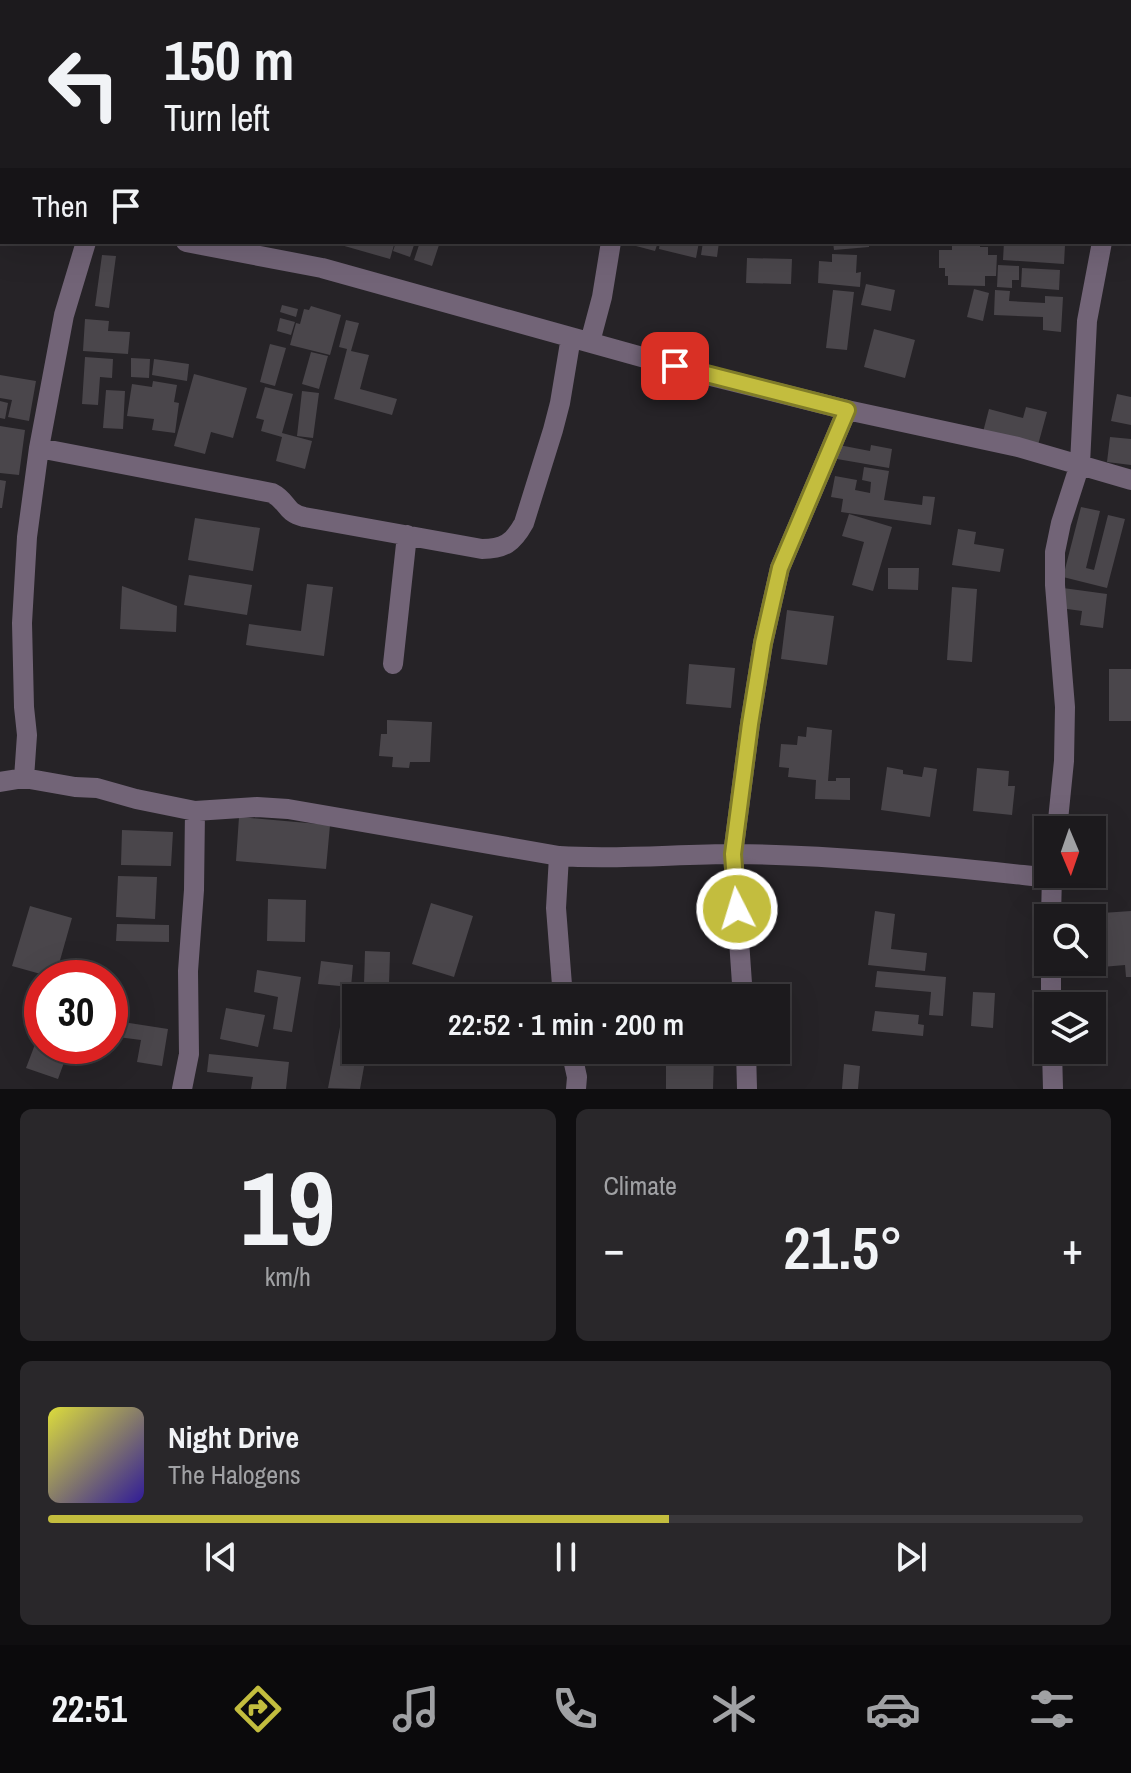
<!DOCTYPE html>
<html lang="en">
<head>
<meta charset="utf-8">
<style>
	:root { --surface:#1c1a1d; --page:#29272a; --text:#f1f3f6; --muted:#a0a1a4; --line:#3a383b; --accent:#c3bd3e }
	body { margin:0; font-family:"Archivo Narrow",sans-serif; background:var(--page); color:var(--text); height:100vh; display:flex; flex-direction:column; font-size:30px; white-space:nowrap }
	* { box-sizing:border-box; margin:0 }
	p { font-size:26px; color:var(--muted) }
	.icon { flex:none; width:44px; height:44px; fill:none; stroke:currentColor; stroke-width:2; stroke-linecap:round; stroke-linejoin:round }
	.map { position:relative; height:1089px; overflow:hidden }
	.drawer { display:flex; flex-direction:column; gap:20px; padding:20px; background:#0f0e10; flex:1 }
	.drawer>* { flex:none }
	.banner { position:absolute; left:0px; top:0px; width:1132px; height:244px; box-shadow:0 8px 32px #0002,0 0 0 2px var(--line); background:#1c1a1d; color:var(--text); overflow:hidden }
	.needle { width:52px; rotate:178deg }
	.fabs { position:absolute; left:1034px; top:816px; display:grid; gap:16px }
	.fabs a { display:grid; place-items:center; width:72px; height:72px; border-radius:0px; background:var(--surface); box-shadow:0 8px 32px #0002,0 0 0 2px var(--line); font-size:40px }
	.speed { position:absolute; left:24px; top:960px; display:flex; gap:16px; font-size:40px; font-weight:700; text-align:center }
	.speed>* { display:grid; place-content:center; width:104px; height:104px; border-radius:50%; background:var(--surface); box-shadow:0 8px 32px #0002,0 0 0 2px var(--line); line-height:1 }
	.speed .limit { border:12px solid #d22; background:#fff; color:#111 }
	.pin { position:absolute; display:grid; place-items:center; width:68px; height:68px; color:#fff; margin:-34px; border-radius:16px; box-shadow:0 4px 12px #0006 }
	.me { position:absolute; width:88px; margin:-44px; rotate:355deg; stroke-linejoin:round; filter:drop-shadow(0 0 6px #0008) }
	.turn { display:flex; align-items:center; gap:28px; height:168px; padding:0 32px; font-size:36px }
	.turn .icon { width:104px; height:104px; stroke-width:2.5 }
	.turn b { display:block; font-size:56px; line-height:68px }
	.then { display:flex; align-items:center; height:76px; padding:0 32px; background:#0003; gap:16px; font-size:30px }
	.big { font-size:60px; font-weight:600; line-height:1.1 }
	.drawer .card { flex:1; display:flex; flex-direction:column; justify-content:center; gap:12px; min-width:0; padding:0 28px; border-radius:12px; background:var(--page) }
	.drawer .dial { align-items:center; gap:0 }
	.dial b { font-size:104px; line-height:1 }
	.song { display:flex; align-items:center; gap:24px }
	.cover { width:96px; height:96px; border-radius:12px; background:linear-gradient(135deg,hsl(60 70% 55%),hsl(250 70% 35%)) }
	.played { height:8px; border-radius:4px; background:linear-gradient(90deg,var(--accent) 60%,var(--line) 60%) }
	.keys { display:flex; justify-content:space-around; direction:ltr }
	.heat { display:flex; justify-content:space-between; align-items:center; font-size:44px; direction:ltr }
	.drawer .tiles { flex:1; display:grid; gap:20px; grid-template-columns:1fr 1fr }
	.card:last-child { grid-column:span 2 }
	.trip { position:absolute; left:342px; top:984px; width:448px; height:80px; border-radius:0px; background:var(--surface); box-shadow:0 8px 32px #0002,0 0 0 2px var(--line); font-weight:600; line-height:80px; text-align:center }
	.tab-bar { display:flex; height:128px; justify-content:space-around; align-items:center; background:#0b0a0c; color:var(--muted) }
	.tab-bar .icon { width:56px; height:56px }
	.tab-bar .current { color:var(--accent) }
	.tab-bar b { font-size:36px; color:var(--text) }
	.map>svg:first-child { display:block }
	.building { fill:#4a464b }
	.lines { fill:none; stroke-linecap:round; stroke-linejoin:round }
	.minor { stroke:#726477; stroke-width:20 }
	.route-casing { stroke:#7f7b28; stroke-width:20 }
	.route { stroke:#c3bd3e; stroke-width:14 }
</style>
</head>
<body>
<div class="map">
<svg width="1131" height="1089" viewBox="0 0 1131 1089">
	<rect width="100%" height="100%" fill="#262327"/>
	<!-- building -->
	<path class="building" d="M342 242H384L394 245 390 259 341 245Z
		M396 242H415L410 257 393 251Z
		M420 242H440L432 266 414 260Z
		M637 242H658L655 251 636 246Z
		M660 242H699L696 258 659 249Z
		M703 242H719L717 257 701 255Z
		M833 242H869V247L834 250Z
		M952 242H980V247H988V255H997L996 276H985V286L948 285V276H945V268H939V250H952Z
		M1004 242 1065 245 1064 264 1003 260Z
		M832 254 857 255 856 273 861 272 860 287 818 283 819 261 832 262Z
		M102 255 116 256 109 308 95 306Z
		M747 258 792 259 791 284 746 283Z
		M998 265 1019 266V280H1012V288L997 287Z
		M1022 268 1060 270 1059 290 1021 287Z
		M866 284 895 290 891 311 861 305Z
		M974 289 989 293 983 321 967 317Z
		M833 290 854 292 847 350 826 348Z
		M995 290 1010 291 1009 301 1045 303V296L1063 297 1061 332 1043 330V317L994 315Z
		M282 305 298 309 296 317 280 312Z
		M311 306 341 315 330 355 290 345 296 323 300 324 304 309 309 310Z
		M280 318 295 322 291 335 277 331Z
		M85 319 109 321 108 331 130 332 128 354 83 351Z
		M346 320 359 323 351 351 369 355 360 389 397 399 392 415 334 399 347 349 339 347Z
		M874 329 915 340 905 378 864 367Z
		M270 344 286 348 275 386 260 382Z
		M311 352 328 356 319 389 302 384Z
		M85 357 113 359 112 378 100 377 98 405 82 404Z
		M131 358 150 359 149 378 131 377Z
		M154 359 189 364 187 381 152 375Z
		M194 374 247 388 233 438 211 432 205 454 174 446Z
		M0 375 36 381 29 421 8 417 12 400 0 398Z
		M153 381 177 385 174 402 179 403 175 433 152 430 154 419 127 416 132 384 152 387Z
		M265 387 293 394 282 433 312 441 305 469 276 461 282 437 261 431 264 420 256 418Z
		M106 390 125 391 123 429 103 428Z
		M302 391 319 393 313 438 297 436Z
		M1117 394 1131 397V425L1111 421Z
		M0 401 8 403 5 419 0 418Z
		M1026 407 1047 412 1038 445 983 432 989 409 1023 418Z
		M0 426 25 430 19 475 0 473Z
		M1110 437 1131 439V465L1107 462Z
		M839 445 870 451 871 445 892 449 889 468 837 459Z
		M864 467 889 471 884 500 922 505 923 496 935 497 931 525 841 512 843 499 831 497 835 476 857 480 855 490 870 493 871 482 862 480Z
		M0 480 6 481 2 508H0Z
		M1081 507 1100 511 1086 568 1094 570 1108 515 1125 519 1107 588 1063 577Z
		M849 514 892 527 873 591 852 585 864 542 842 536Z
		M195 518 260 528 253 571 188 560Z
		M958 529 976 532 974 544 1004 549 1000 572 952 565Z
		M888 568H919L918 590 888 589Z
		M189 575 252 585 247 615 184 605Z
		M307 584 333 587 324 656 246 645 249 624 301 631Z
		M122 586 177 606 176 632 120 629Z
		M952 587 977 589 972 662 947 660Z
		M1063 588 1107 594 1103 628 1080 625 1082 611 1060 608Z
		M787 610 834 616 827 665 781 659Z
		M689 664 735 668 731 708 686 704Z
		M1109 669H1131V721H1109Z
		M387 720 432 722 430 762H410L409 768 392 767 393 757 379 756 381 734H387Z
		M807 727 832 730 828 781H836V778H850V800L815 799 816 780 788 777 789 768 779 767 781 744 797 745 798 736 806 737Z
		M887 767 903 770V774L922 777 924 767 937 769 930 817 881 810Z
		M977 768 1009 771 1008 786H1015L1012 815 973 811Z
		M239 817 330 825 326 869 236 861Z
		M122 830 173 832 171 866 121 865Z
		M118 876 157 877 155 919 116 917Z
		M268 899 306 900 305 942 267 941Z
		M431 903 473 916 454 977 412 964Z
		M30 906 72 918 55 978 12 966Z
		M875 911 895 914 891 949 927 953 925 971 868 965Z
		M1131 911V977H1126L1125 965 1102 967 1101 952 1092 953V937L1104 936 1102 913Z
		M117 924 169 925V942L116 941Z
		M365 951 390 952 389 985 364 984Z
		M321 961 353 965 351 987 318 984Z
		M257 970 301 977 292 1032 273 1029 278 997 254 992Z
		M877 971 946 977 943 1016 929 1015 931 992 875 987Z
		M973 992 995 993 993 1028 971 1026Z
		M226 1008 265 1015 258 1047 220 1039Z
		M875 1011 919 1015 918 1024 924 1025 923 1036 872 1031Z
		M110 1020 168 1029 162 1066 137 1062 141 1040 110 1036Z
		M42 1026V1046H70L58 1079 26 1068Z
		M340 1027 356 1030V1050H367L360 1089 328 1088Z
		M209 1054 289 1062 286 1089H251L253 1077 207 1072Z
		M666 1054 714 1055 713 1089H666Z
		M844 1064 860 1066 858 1089H842Z"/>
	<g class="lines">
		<!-- minor -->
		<path class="minor" d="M66 0 70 2
			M130 2 131 0
			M391 2V0
			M657 2V0
			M1130 147H1131
			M0 222H2
			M1130 235 1131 236
			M86 242 64 315 39 448 27 537 22 623 24 707 27 735 24 778 75 787 97 788 136 799 195 811 257 807 288 809 559 856C618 860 676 854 735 854 841 855 946 867 1052 878
			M186 242 322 268 703 374 847 410 1018 447 1131 480
			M590 342 602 297 611 242
			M39 448 272 493C288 501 284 512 304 517L482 549C504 549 513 543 524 523L553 430 560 403 571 337
			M393 664 407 535
			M0 782 24 778
			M1057 830 1064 761 1065 707 1055 585V552L1061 523 1080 464 1087 321 1102 242
			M559 856 556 908 563 998
			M1051 918 1052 874
			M1051 962V1006
			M743 998 733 854 750 724 763 643 780 568 847 410
			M571 1050 577 1077 576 1089
			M746 1050 747 1089
			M1052 1050 1053 1089
			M182 1089 189 1054 188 971 194 890 195 811"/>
	</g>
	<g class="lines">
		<defs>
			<path id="route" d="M675 366 847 410 780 568 763 643 750 724 733 854 737 909"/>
		</defs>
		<!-- route casing -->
		<use href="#route" class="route-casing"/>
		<!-- route -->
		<use href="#route" class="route"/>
	</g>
</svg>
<div class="fabs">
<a><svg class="needle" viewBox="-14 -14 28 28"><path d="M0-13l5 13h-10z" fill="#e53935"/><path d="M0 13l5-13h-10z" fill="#a0a1a4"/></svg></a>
<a><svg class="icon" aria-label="search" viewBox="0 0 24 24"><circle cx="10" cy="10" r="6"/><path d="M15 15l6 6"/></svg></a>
<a><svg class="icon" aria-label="layers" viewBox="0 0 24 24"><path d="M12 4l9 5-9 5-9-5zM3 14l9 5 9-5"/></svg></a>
</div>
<div class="speed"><div class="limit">30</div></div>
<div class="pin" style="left:675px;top:366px;background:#d93025"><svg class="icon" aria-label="arrive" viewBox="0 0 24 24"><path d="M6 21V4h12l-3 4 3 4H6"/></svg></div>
<svg class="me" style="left:737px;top:909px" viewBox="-20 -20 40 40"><circle r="17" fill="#c3bd3e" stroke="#fff" stroke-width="3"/><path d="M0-11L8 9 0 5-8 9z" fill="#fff"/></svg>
<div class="trip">22:52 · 1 min · 200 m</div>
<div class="banner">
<div class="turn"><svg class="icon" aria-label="left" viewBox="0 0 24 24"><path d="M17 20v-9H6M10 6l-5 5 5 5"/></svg><div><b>150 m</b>Turn left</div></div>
<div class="then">Then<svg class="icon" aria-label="arrive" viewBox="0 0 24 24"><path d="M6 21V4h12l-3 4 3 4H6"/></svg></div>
</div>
</div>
<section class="drawer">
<div class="tiles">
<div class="card dial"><b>19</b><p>km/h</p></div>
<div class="card"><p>Climate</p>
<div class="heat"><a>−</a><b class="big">21.5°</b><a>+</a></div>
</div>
<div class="card">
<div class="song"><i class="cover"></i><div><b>Night Drive</b><p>The Halogens</p></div></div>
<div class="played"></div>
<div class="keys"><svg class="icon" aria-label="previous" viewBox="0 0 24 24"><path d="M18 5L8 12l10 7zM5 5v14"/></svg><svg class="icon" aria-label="pause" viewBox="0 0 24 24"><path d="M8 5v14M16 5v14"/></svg><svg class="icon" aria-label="next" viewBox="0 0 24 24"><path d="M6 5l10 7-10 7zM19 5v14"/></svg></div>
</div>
</div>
</section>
<nav class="tab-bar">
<b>22:51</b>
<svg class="icon current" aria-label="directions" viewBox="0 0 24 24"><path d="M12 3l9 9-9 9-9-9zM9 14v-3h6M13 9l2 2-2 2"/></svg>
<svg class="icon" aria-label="music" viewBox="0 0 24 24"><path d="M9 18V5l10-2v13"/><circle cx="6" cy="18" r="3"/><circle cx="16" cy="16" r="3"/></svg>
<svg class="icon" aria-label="phone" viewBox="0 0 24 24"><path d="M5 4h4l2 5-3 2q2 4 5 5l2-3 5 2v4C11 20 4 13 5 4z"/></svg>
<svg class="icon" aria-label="climate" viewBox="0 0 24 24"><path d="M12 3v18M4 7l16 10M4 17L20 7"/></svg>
<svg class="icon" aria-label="car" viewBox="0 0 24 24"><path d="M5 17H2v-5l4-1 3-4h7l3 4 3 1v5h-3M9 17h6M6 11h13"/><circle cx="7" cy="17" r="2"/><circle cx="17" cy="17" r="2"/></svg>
<svg class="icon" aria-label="filters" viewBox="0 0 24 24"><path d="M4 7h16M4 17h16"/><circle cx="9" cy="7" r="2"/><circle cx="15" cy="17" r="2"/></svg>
</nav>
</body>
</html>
